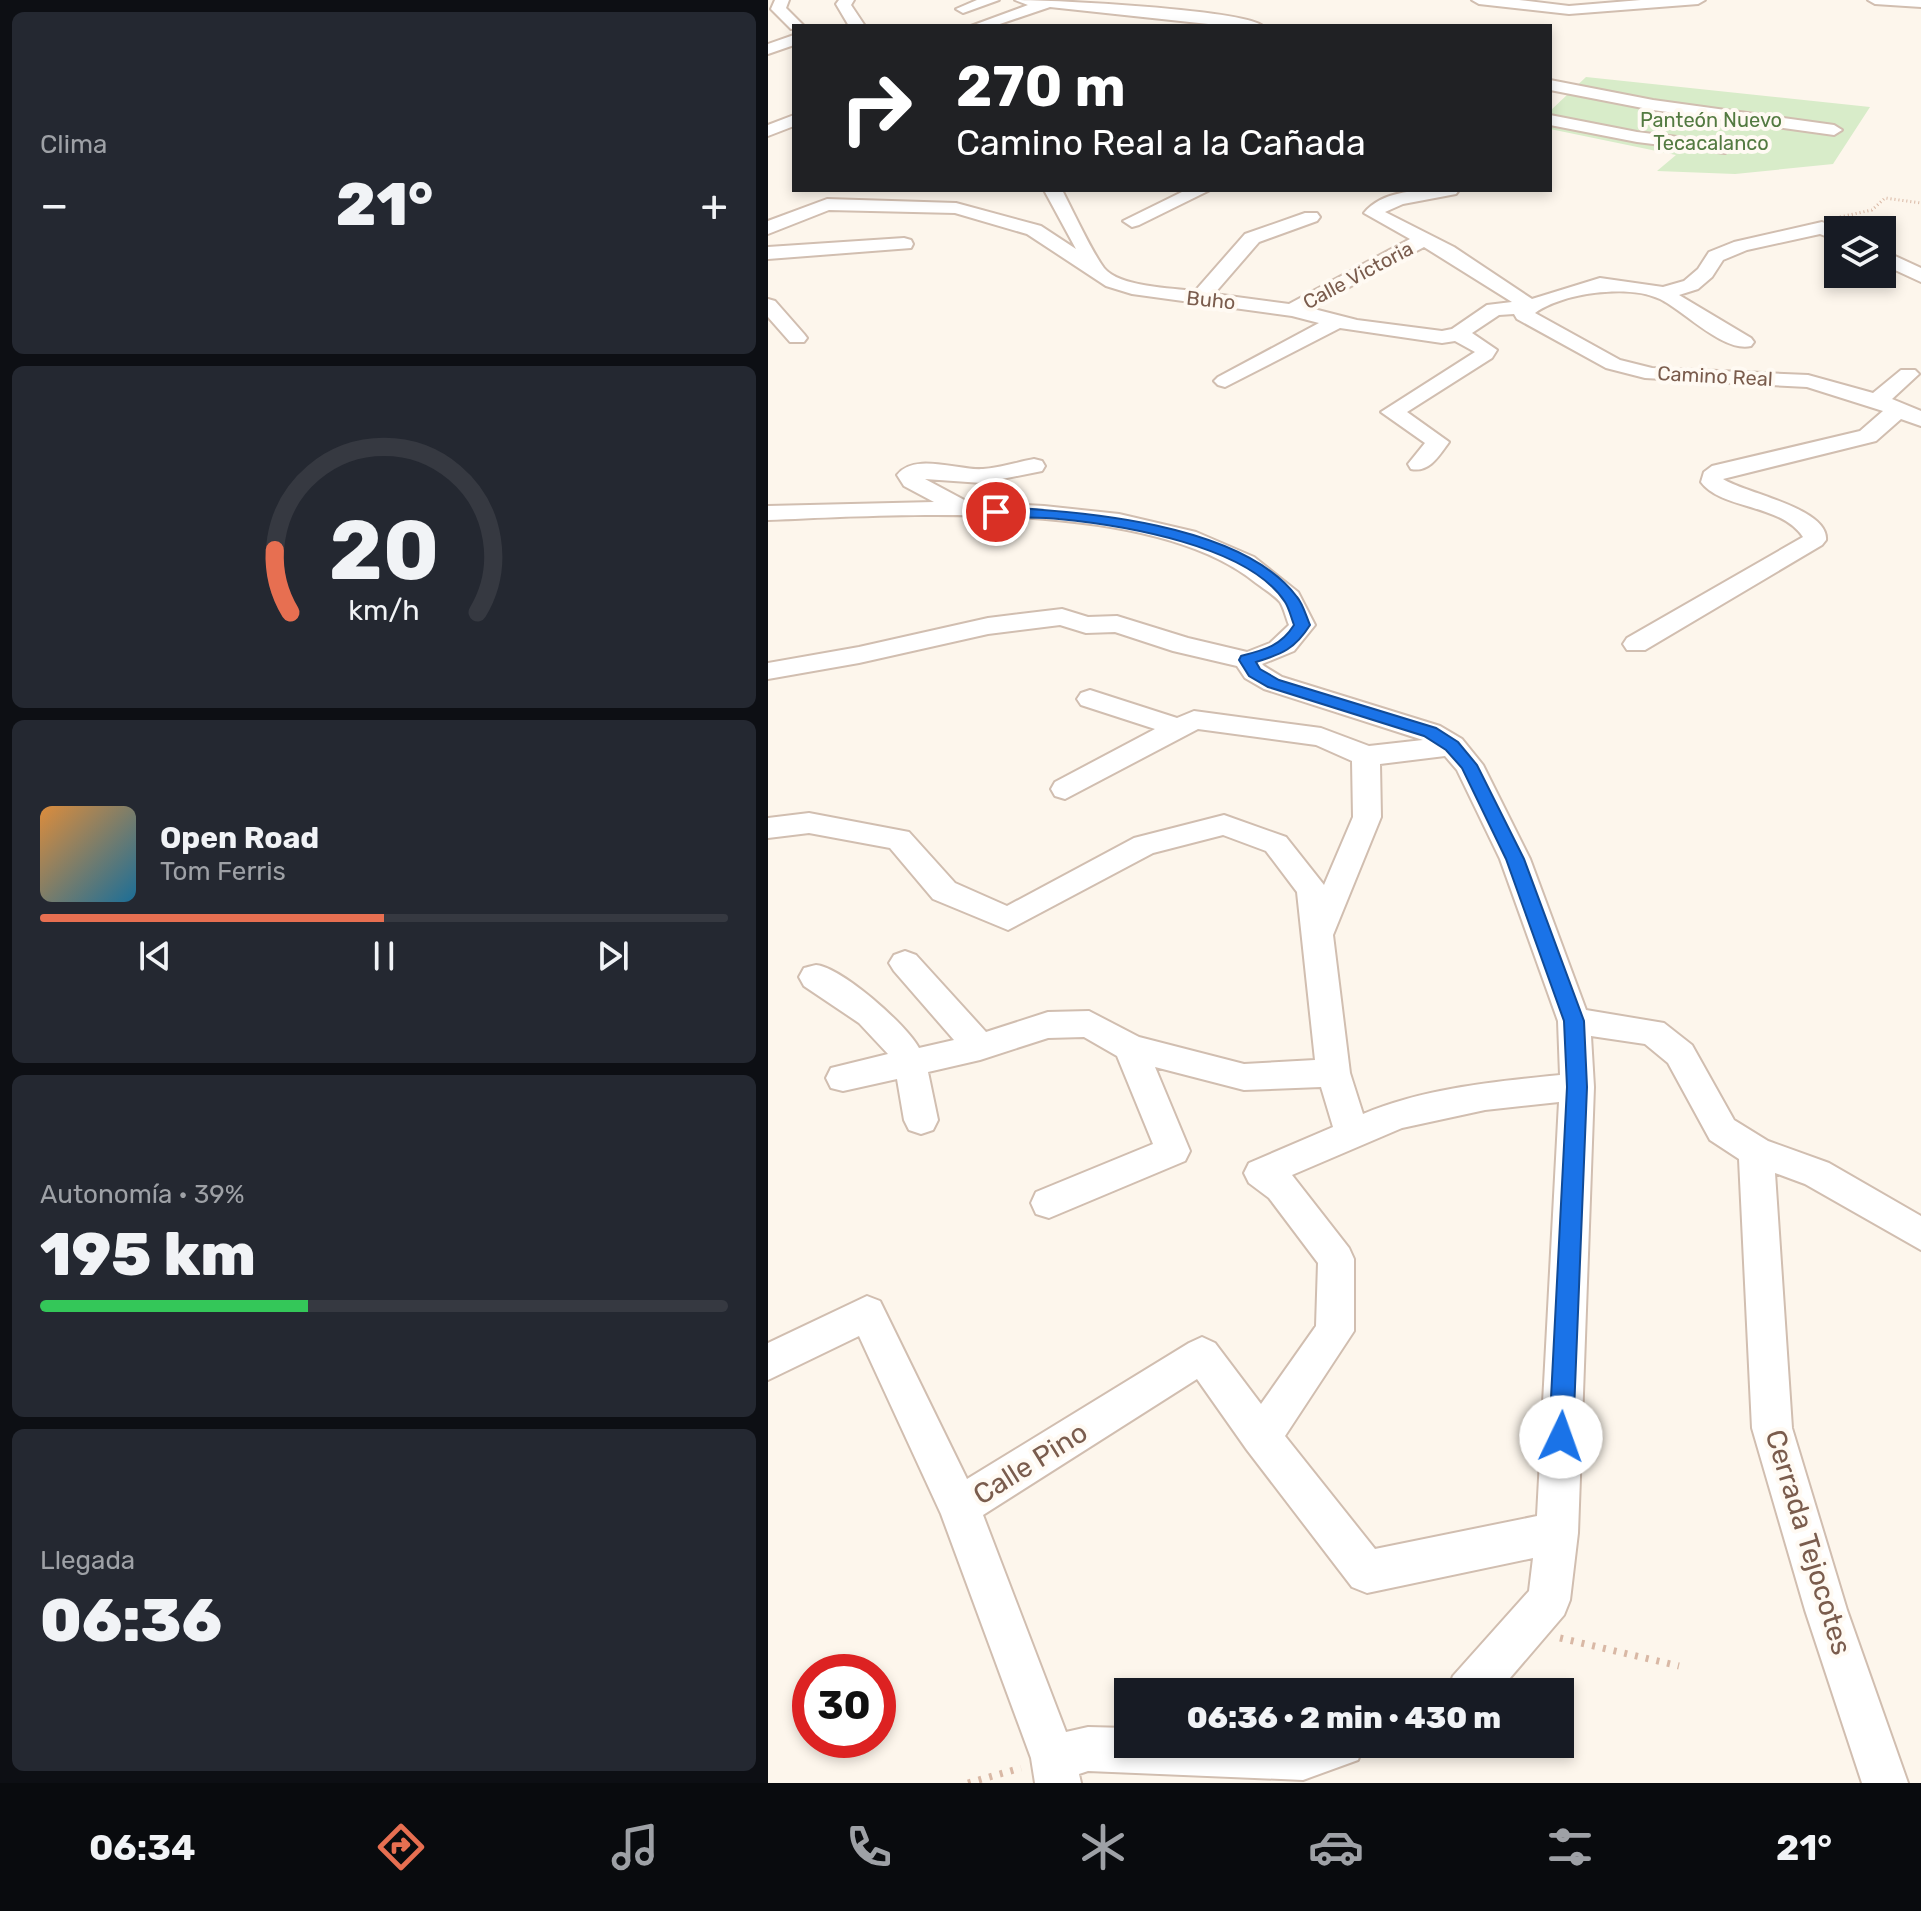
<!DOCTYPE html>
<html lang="es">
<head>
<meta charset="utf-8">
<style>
	:root { --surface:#171b24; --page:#242831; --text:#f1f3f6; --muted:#9ea1a6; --line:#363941; --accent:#e76f51 }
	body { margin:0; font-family:Rubik,sans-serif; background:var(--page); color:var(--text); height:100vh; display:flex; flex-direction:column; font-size:30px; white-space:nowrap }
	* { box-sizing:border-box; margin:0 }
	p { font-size:26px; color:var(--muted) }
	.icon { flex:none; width:44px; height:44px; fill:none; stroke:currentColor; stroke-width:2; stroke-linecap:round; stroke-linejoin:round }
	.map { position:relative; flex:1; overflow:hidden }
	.details { display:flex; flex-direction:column; gap:12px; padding:12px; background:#0d0f14; width:768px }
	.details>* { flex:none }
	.hud { position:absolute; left:24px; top:24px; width:760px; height:168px; border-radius:0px; box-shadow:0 4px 12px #0003; background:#202124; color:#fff; overflow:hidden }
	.controls { position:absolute; left:1056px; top:216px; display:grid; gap:16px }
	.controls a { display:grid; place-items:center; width:72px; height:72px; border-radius:0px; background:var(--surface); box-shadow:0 4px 12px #0003; font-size:40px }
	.speed { position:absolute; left:24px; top:1654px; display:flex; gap:16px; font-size:40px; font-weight:700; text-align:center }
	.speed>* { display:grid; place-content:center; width:104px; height:104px; border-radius:50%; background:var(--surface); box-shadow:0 4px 12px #0003; line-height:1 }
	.speed .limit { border:12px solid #d22; background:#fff; color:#111 }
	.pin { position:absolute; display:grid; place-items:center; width:68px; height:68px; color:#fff; margin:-34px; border:4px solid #fff; border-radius:50%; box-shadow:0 2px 8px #0007 }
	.me { position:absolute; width:88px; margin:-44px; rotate:3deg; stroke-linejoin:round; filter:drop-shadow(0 0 6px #0008) }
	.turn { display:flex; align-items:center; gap:28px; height:168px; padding:0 32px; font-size:36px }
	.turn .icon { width:104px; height:104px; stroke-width:2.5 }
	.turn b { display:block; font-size:56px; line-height:68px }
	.big { font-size:60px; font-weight:800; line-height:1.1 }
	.details .card { flex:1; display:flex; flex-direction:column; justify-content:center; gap:12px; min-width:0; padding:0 28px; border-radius:12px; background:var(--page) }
	.details .dial { align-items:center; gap:0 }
	.dial svg { height:208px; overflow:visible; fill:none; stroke:var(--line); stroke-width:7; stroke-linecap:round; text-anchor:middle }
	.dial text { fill:var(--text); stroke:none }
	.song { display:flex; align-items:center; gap:24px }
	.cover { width:96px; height:96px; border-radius:12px; background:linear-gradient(135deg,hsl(30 70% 55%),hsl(200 70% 35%)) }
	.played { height:8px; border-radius:4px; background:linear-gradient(90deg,var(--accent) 50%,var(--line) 50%) }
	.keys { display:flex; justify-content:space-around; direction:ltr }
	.heat { display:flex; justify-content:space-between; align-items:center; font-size:44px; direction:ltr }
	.charge { height:12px; border-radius:6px; background:linear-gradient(90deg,#34c759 39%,var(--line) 0) }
	.trip { position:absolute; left:346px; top:1678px; width:460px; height:80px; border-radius:0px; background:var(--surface); box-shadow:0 4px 12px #0003; font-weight:800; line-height:80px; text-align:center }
	.dock { display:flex; height:128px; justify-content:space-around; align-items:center; background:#090b0e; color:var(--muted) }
	.dock .icon { width:56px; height:56px }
	.dock .current { color:var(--accent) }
	.dock b { font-size:36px; color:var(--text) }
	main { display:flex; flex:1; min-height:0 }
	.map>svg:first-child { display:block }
	.green { fill:#d8ecc9 }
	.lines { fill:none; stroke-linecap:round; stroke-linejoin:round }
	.minor-casing { stroke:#d1beb0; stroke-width:4 }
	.path-far1 { stroke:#d9b8a5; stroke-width:3; stroke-dasharray:1 3; stroke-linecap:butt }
	.path { stroke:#d9b8a5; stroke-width:7; stroke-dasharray:3 8; stroke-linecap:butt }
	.minor { fill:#fff; fill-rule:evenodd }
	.route { fill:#1a73e8; stroke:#114b97; stroke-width:2 }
	.labels { text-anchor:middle; stroke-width:8; stroke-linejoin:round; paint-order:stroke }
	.far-park-label { font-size:20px; fill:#537a41; stroke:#fffaf3 }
	.far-street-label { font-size:20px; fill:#7a5c4d; stroke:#fffaf3 }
	.near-street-label { font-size:28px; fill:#7a5c4d; stroke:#fffaf3 }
</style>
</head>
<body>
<main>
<section class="details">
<div class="card"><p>Clima</p>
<div class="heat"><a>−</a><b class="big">21°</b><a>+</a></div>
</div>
<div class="card dial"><svg viewBox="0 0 100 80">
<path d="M14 69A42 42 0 1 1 86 69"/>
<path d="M14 69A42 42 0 0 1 8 45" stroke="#e76f51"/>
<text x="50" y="56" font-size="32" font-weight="700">20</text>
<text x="50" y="72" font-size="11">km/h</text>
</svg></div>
<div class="card">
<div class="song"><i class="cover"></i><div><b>Open Road</b><p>Tom Ferris</p></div></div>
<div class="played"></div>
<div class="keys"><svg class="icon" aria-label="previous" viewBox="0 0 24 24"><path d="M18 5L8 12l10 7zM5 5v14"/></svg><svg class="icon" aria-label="pause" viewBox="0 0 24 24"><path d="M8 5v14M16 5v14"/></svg><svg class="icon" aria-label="next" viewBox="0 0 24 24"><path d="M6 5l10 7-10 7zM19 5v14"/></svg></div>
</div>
<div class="card"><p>Autonomía · 39%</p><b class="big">195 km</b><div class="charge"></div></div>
<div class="card"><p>Llegada</p><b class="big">06:36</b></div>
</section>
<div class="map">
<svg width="1153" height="1783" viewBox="0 0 1153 1783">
	<rect width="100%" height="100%" fill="#fdf6ec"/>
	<!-- green -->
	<path class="green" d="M818 77 1102 107 1065 164 967 174 889 171 908 155 782 129V111Z"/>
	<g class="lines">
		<defs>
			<path id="minor" d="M7 0H21L18 8 36 26 23 29 3 9Z
				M71 0H86L83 5 97 26H81L68 4Z
				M209 0H231L195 13 188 9Z
				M247 0C283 0 474 9 495 26H459L282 7 226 26H203L260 5Z
				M704 0H751L801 6 873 0H937L930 4 801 14 711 4Z
				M1100 0H1153V7L1107 4Z
				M26 35V45L0 54V44Z
				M782 80 885 100 1066 125 1074 130 1066 135 885 110 782 90Z
				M26 115V126L0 136V125Z
				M782 115 869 132 957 143 966 148 957 153 869 142 782 125Z
				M276 190H294C305 211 324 252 336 268 351 287 404 288 427 291L477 234 537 213H549L552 217 549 221 491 242 446 294 521 304 642 239 596 213C617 187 660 190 691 190L688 194 635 204 617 212 686 247 764 299 832 278 895 287 916 281 930 269 941 252 966 242 1054 222 1074 230H1070V241L1052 234 979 250 955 260 944 277 930 289 911 295 983 338 986 342 983 346C956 353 915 310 892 299 860 284 794 293 767 313L852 360 884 368 1040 375 1105 393 1133 370H1147L1151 374 1124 399 1153 411V426L1133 419 1108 441 955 479C976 493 1061 508 1058 540L1054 545 877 650H859L855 644 859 638 1035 537C1012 503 954 510 933 482L936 472 944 466 1092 431 1115 411 1039 387 877 378 838 368 749 319 746 314 731 315 704 333 729 350 724 358 639 412 681 442C671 456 661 473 643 469L640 464 657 443 613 412 707 352 687 341 674 343 572 328 457 387 450 385 446 381 450 377 551 323 524 316 364 294 338 286 259 234 187 213 61 210 0 234V221L59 199 188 203 273 226 308 249ZM656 247 744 302 719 305 684 329 674 331 589 320 542 308Z
				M418 190H442L371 225 364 227 355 221Z
				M136 238 143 240 145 244 143 248 0 259V247Z
				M1114 250 1153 268V282L1114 264Z
				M0 299 7 301 36 334 39 338 36 342H22L0 317Z
				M266 459 274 461 277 466 274 471 214 483 157 479 200 502 276 506 351 514 428 532 486 557 530 592 547 625 526 651 494 664 496 666 514 677 672 726 694 739 715 765 762 859 818 1010 896 1023 924 1045 966 1120 1000 1141 1061 1163 1153 1216V1250L1037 1184 1007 1173 1024 1428 1079 1610 1140 1783H1094L1037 1610 984 1428 971 1159 942 1140 900 1063 877 1044 823 1036 826 1087 810 1533 802 1600 796 1615 730 1692H679L685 1676 761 1591 765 1558 599 1593 584 1587 479 1450 429 1379 215 1515 298 1732 320 1727 360 1728V1744H596L590 1760 535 1780 320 1771 311 1774 313 1783H267L263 1758 173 1514 91 1336 0 1380V1343L99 1296 112 1301 199 1479 421 1343 434 1337 447 1343 493 1404 548 1326 550 1263 501 1198 481 1183 476 1173 481 1163 565 1127 553 1087 476 1090 387 1067 422 1151 417 1161 281 1218 268 1214 263 1203 268 1192 385 1144 349 1056 316 1037 280 1038 212 1060 160 1072 170 1120 165 1130 153 1134 141 1130 136 1120 129 1079 75 1091 63 1088 58 1078 63 1068 120 1054 91 1023 36 986 31 977 36 968C38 968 46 965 48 965 73 967 139 1025 151 1048L186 1040 126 971 121 963 126 955 137 951 148 955 218 1032 280 1012 321 1011 371 1037 476 1064 547 1060 529 892 498 851 455 835 385 853 240 930 165 899 122 848 41 833 0 838V818L41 813 141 832 187 883 239 906 366 838 456 815 518 837 556 885 585 817 584 761 548 745 430 729 297 799 287 796 283 789 287 782 387 729 313 705 309 699 313 693 322 690 409 718 426 711 553 728 601 746 655 740 496 689 477 678 469 666 405 651 347 632 318 633 292 625 220 634 91 663 0 679V663L91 647 220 618 294 609 320 617 349 616 420 638 479 652 502 643 521 625C518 618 516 608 512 602 506 595 496 589 488 583 383 497 132 515 0 520V506L166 502 136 486 129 475C146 452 191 471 215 469 232 468 249 462 266 459ZM677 756 689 770 732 859 790 1021 792 1075C725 1082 657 1088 595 1114L582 1073 565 935 613 817 612 764ZM791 1102 769 1516 607 1549 517 1436 586 1331V1259L581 1248 524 1175 634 1128 717 1110Z"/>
		</defs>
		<!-- minor casing -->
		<use href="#minor" class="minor-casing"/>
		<!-- path-far1 -->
		<path class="path-far1" d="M1072 217 1104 210 1117 198 1153 203"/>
		<!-- path -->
		<path class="path" d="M792 1638 911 1666
			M200 1783 253 1768"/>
		<!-- minor -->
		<use href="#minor" class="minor"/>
	</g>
	<!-- route -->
	<path class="route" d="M228 507C312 511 474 523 529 597 535 604 538 616 542 625 527 649 514 654 488 662L492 669 511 680 668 728 690 742 709 765 756 859 816 1021 819 1087 805 1437 801 1445 793 1449 785 1445 781 1437 799 1087 796 1021 738 859 694 768 678 750 656 736 500 687 481 676 471 660 473 656C496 650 513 646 526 625 523 617 521 608 517 602 480 545 353 525 291 519 269 516 245 519 223 515L221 512Z"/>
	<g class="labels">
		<!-- far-park labels -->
		<g class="far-park-label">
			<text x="943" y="127">Panteón Nuevo<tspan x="943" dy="23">Tecacalanco</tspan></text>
		</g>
		<!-- far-street labels -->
		<g class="far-street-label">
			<text transform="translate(590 275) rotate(-28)" y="7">Calle Victoria</text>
			<text transform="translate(443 300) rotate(6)" y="7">Buho</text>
			<text transform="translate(947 376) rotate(3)" y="7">Camino Real</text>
		</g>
		<!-- near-street labels -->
		<g class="near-street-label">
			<text transform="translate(262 1463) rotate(-32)" y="10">Calle Pino</text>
			<text transform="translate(1041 1542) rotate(73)" y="10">Cerrada Tejocotes</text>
		</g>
	</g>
</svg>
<div class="controls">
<a><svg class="icon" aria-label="layers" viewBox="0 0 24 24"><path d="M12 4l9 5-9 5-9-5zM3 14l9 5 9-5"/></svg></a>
</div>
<div class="speed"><div class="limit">30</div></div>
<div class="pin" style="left:228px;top:512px;background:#d93025"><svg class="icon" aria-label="arrive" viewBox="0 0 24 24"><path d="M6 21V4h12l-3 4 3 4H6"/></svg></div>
<svg class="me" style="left:793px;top:1437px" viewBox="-20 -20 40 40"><circle r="19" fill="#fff"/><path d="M0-13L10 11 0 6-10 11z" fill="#1a73e8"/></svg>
<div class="trip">06:36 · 2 min · 430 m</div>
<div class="hud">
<div class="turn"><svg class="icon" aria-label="right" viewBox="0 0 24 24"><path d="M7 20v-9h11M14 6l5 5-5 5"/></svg><div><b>270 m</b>Camino Real a la Cañada</div></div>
</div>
</div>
</main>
<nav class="dock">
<b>06:34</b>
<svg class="icon current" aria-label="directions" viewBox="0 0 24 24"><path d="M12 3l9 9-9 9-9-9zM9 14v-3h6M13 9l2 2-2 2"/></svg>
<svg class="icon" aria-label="music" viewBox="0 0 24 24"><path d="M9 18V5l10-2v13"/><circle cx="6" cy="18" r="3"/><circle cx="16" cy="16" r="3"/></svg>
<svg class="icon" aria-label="phone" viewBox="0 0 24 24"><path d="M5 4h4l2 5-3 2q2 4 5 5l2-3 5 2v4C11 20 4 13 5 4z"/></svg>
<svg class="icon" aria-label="climate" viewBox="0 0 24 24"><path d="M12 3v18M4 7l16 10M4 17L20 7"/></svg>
<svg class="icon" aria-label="car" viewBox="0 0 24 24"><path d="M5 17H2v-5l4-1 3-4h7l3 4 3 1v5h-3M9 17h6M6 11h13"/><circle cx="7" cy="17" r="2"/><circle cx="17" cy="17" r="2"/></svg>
<svg class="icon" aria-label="filters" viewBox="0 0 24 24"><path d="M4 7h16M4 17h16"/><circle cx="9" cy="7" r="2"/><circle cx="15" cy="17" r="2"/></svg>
<b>21°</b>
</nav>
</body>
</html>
